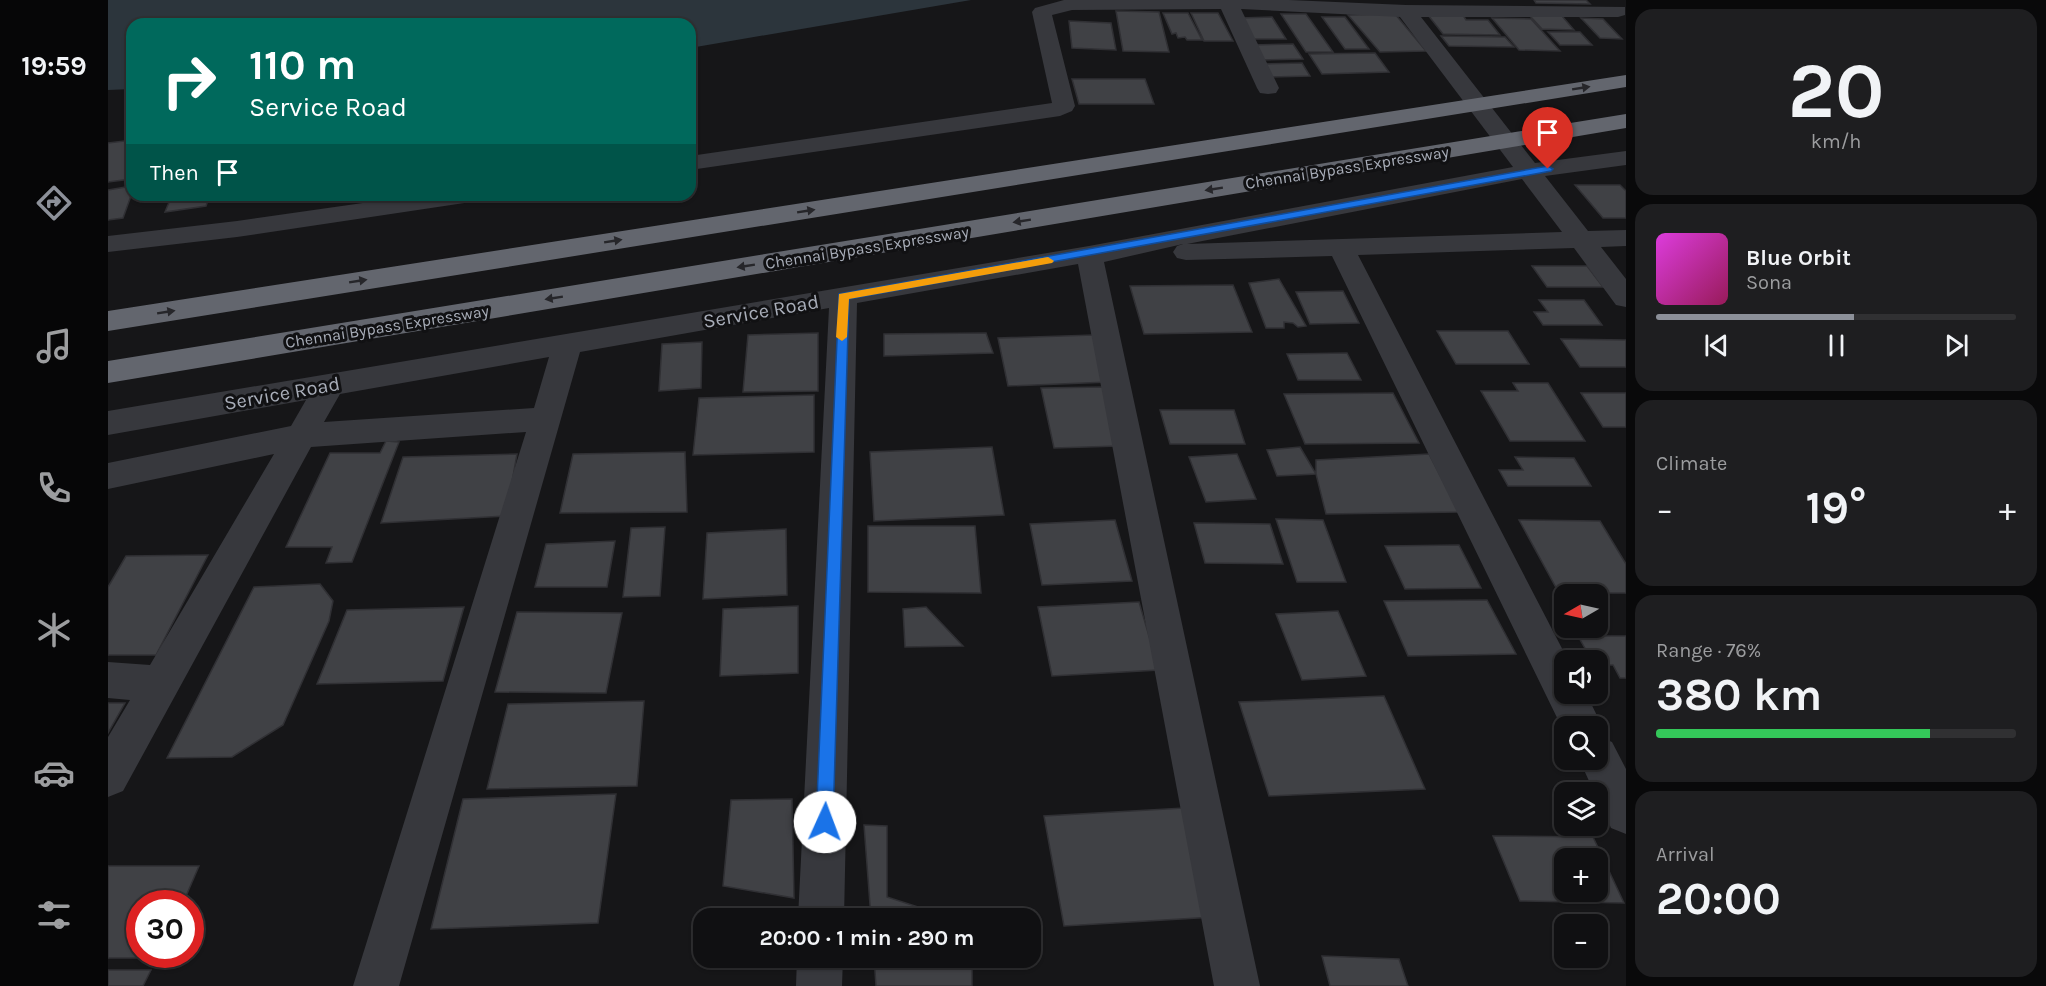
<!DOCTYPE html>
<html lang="en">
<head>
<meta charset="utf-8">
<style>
	:root { --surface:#101012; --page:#1e1e20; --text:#f1f3f6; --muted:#9c9d9f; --line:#303032; --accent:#8c9099 }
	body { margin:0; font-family:Karla,sans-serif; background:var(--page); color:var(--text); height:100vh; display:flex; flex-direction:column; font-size:22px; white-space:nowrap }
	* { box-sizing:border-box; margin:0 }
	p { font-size:20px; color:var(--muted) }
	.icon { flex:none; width:33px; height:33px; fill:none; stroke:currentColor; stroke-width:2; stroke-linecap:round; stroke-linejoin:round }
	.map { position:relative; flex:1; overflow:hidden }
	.sheet { display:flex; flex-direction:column; gap:9px; padding:9px; background:#09090a; width:420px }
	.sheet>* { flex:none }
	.top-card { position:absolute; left:18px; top:18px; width:570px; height:183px; border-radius:18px; box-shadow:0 2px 4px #0004,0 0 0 2px var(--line); background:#00695c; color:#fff; overflow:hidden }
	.needle { width:39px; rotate:261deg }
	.fabs { position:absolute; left:1446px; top:584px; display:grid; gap:12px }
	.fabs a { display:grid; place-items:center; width:54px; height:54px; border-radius:12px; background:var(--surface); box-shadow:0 2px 4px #0004,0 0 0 2px var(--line); font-size:30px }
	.speed { position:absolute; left:18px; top:890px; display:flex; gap:12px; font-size:30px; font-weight:700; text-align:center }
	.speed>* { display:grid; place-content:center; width:78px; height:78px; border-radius:50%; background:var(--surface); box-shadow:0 2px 4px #0004,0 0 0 2px var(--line); line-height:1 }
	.speed .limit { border:9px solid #d22; background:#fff; color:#111 }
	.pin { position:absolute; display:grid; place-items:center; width:51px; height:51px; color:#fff; margin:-62px -26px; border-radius:50% 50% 50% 0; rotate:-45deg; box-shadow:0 0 6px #0007 }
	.pin .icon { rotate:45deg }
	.me { position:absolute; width:66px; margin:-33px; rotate:2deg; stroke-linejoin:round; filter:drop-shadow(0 0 4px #0008) }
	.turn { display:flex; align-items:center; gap:21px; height:126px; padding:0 24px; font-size:27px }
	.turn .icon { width:78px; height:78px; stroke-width:2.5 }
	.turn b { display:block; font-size:42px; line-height:51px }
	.then { display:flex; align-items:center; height:57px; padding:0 24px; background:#0003; gap:12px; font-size:22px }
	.big { font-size:45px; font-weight:700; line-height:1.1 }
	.sheet .tile { flex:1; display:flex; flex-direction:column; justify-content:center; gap:9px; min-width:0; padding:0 21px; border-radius:18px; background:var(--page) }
	.sheet .dial { align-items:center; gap:0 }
	.dial b { font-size:78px; line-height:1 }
	.song { display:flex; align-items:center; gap:18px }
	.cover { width:72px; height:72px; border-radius:9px; background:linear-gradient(135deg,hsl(300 70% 55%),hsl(330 70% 35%)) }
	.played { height:6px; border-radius:3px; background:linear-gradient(90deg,var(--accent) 55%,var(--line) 55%) }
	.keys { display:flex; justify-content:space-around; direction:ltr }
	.heat { display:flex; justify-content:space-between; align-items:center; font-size:33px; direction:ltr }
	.charge { height:9px; border-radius:4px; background:linear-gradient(90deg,#34c759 76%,var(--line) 0) }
	.trip { position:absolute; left:585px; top:908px; width:348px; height:60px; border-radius:18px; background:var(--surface); box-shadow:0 2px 4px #0004,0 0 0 2px var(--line); font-weight:700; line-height:60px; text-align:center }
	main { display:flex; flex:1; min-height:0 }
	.menu { display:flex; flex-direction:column; width:108px; justify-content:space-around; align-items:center; background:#060607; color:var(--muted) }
	.menu .icon { width:42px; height:42px }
	.menu .on { color:var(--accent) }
	.menu b { font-size:27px; color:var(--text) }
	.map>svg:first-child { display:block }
	.water { fill:#2c353c }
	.building { fill:#404145; stroke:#303034; stroke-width:1.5; fill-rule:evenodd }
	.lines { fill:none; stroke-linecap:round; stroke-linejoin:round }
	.minor { fill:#37383d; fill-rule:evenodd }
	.highway { fill:#63666e; fill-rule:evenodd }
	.oneway { fill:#26262a }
	.route { fill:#1a73e8; stroke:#114b97; stroke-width:1.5 }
	.slow { fill:#f59e0b }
	.labels { text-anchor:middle; stroke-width:6; stroke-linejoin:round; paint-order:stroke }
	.far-street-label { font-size:16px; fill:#a8adb8; stroke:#111113 }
	.street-label { font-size:20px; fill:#a8adb8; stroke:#111113 }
</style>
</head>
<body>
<main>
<nav class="menu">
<b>19:59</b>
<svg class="icon on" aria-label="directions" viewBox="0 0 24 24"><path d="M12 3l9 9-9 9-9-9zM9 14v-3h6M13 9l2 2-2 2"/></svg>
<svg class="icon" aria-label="music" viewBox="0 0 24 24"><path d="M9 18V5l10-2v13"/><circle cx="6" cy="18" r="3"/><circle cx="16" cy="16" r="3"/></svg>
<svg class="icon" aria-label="phone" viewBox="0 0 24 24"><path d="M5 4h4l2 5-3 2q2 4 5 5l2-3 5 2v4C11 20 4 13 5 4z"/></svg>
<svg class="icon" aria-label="climate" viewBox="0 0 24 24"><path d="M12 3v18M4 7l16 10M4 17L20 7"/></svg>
<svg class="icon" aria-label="car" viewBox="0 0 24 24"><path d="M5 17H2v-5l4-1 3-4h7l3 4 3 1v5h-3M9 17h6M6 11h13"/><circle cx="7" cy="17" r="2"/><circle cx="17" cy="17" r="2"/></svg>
<svg class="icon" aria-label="filters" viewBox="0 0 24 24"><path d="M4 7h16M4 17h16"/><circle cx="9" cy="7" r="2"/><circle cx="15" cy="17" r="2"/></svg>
</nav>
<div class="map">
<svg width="1518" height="986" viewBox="0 0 1518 986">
	<rect width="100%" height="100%" fill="#161618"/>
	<!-- water -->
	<path class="water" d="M0 0H863L582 48V24H24V89L0 90Z"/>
	<!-- building -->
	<path class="building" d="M1426 0H1478L1482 4 1428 3Z
		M1008 11 1051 12 1061 52 1015 51Z
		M1055 13H1080L1094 40H1079L1077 37 1070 38 1068 33 1064 34Z
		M1083 13H1110L1125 41H1096Z
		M1173 14H1198L1225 52H1198Z
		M1287 14 1318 51 1272 52 1240 15Z
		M1320 15H1355L1358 20H1380L1392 35 1335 34Z
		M1422 16H1454L1466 30 1434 29Z
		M1164 17 1178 39H1146L1132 18Z
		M1214 17H1237L1261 49H1237Z
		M1384 18 1423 19 1452 51 1411 50Z
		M1473 18 1495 19 1514 39 1492 38Z
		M961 21 1003 23 1008 50 964 48Z
		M1440 32H1472L1484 45H1452Z
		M1333 36 1397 37 1406 47 1341 46Z
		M1185 44 1195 59 1154 60 1144 45Z
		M1267 53 1281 72 1214 74 1201 54Z
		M1194 63 1202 76 1163 77 1155 64Z
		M964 79H1037L1046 104H971Z
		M24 140 23 179 0 182V143Z
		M1467 185H1512L1518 191V218H1495Z
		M24 186V193L15 218 0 220V190Z
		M64 195H102L98 206 57 212Z
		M1424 266H1479L1495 287H1439Z
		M1171 279 1198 326 1190 327 1185 323 1176 322V328H1158L1141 283Z
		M1125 285 1144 332 1036 334 1022 286Z
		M1235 291 1251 323 1202 324 1188 292Z
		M1431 300H1476L1494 325H1435L1426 312H1440Z
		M1329 331H1400L1421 364H1348Z
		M710 333V391L635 392 640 335Z
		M878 333 885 353 776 356V334Z
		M986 335 1001 382 900 386 890 338Z
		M1453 339 1518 340V367H1472Z
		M594 342 593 388 551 391 554 344Z
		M1239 353 1253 380H1190L1179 354Z
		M1405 383H1440L1477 441H1402L1373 391H1410Z
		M995 387 1011 446 946 448 933 388Z
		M1285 393 1311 443 1197 444 1176 394Z
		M1473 393H1518V427H1495Z
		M706 395V452L585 455 591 398Z
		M1052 410H1126L1137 444H1062Z
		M278 441 291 442 244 562 218 563 224 547H178L222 453H272Z
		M884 447 896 515 766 521 762 452Z
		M1192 447 1208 474 1169 476 1159 450Z
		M577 452 579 512 452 513 465 454Z
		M409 454 398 516 273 523 295 457Z
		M1129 454 1148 499 1098 502 1081 457Z
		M1321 454 1351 512 1218 514 1208 474V460Z
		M1407 457 1466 458 1483 486H1400L1391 470H1415Z
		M1168 519 1215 520 1238 582H1189Z
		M1007 520 1024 581 934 585 922 524Z
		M1411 520 1492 521 1518 564V593H1451Z
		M1086 523 1162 524 1175 564 1097 563Z
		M760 526H867L873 593 760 592Z
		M557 527 552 596 515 597 523 528Z
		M678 529 679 595 595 599 599 533Z
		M507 541 499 587H427L438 544Z
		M1351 545 1373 588 1297 589 1277 546Z
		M100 555 48 655H0V587L18 556Z
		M212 584 225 601 221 621 175 725 124 757 59 758 146 587Z
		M1379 600 1408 654 1300 656 1276 601Z
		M1031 602 1051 670 944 676 930 607Z
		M690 606V673L612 676 615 609Z
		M356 607 335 681 209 684 239 610Z
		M818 607 855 646 797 647 795 609Z
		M1230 611 1258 676 1194 680 1168 614Z
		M409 612 514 613 498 693 387 692Z
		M1470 636H1518V678H1512L1505 665H1497L1493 657H1482Z
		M1276 696 1317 789 1161 796 1131 702Z
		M536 701 529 786 379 789 400 704Z
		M0 703H17L0 733Z
		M508 794 490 923 323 929 355 799Z
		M684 799 686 898 615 886 623 800Z
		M1076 808 1106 917 956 926 936 816Z
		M756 825 779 826V897L844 918H763Z
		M1385 836 1485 837 1516 903 1412 901ZM1456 858H1490V891H1456Z
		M0 866H91L75 903H32V954H53L52 958H0Z
		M1214 956 1291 959 1300 986H1222Z
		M766 957H864V986H768Z
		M0 970H43L35 986H0Z"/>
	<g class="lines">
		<!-- minor -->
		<path class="minor" d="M956 0H1181L1298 5 1517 7V15L1510 17H1313L1427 163 1518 151V165L1437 176 1480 231 1518 230V246L1493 247 1518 279V307L1508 305 1466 248 1250 255 1460 660H1456V693H1478L1494 726 1490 736V726H1456V732L1224 256 1078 260 1069 258 1065 252 1069 246 1075 244 996 262 1152 986H1106L970 264 749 303 736 918H690L721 308 472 352 291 986H245L418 432 203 447 15 791 0 797V737L22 700 0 698V662L42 665 166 454 0 489V463L183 426 198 400 0 435V411L981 246 1405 167 1292 17 1133 9 1171 88 1168 93 1160 94 1152 93 1149 88 1113 9 964 10 944 15 967 106 964 111 952 116 582 170V156L944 103 924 12 927 8ZM1414 179 1454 232 1079 244ZM441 357 426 408 216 422 232 394Z
			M311 195H375L372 200 363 202 129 237 0 252V236L129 221Z
			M1490 736 1504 742 1518 769V834L1503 828 1490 799V792H1486L1471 759H1490Z
			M689 957H735L734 986H688Z"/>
		<!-- highway -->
		<path class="highway" d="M1518 75V87L0 331V311Z
			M1518 114V128L0 383V361Z"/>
	</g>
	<!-- one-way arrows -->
	<defs><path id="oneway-solid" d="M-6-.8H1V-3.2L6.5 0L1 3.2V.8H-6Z" transform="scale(1.5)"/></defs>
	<g class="oneway">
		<use href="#oneway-solid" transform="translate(1473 88) rotate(-9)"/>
		<use href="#oneway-solid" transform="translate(1106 189) rotate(171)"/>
		<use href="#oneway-solid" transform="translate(698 211) rotate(-9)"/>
		<use href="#oneway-solid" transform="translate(914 221) rotate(171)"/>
		<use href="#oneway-solid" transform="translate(505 241) rotate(-9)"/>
		<use href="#oneway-solid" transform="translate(638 266) rotate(171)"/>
		<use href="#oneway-solid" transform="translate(250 281) rotate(-9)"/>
		<use href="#oneway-solid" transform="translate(446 298) rotate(171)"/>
		<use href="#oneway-solid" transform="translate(58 312) rotate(-9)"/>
	</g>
	<!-- route -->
	<path class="route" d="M1440 166 1445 169 1443 171 741 299 725 822 723 828 717 831 710 828 708 822 731 294Z"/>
	<!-- slow -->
	<path class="slow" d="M940 257 946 261 944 263 741 299 739 337 734 341 728 337 731 294Z"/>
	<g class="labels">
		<!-- far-street labels -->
		<g class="far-street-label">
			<text transform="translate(1239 167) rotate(-9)" y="6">Chennai Bypass Expressway</text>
			<text transform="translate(759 247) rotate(-9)" y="6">Chennai Bypass Expressway</text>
			<text transform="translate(279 326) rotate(-9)" y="6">Chennai Bypass Expressway</text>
		</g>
		<!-- street labels -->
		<g class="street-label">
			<text transform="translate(653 311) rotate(-10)" y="7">Service Road</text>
			<text transform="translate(174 393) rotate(-10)" y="7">Service Road</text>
		</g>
	</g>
</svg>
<div class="fabs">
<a><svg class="needle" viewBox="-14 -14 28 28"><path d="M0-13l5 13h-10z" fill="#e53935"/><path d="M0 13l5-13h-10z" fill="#9c9d9f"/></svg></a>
<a><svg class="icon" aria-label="sound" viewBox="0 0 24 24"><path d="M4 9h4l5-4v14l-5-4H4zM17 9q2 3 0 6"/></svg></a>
<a><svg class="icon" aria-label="search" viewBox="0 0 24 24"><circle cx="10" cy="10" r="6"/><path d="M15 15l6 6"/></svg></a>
<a><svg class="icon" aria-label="layers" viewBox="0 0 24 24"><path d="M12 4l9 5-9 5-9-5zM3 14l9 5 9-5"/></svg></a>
<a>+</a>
<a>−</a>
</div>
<div class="speed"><div class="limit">30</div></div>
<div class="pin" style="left:1440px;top:169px;background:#d93025"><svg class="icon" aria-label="arrive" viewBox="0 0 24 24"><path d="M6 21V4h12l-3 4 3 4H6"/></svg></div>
<svg class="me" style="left:717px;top:822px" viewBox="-20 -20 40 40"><circle r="19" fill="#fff"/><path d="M0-13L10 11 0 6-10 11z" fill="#1a73e8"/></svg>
<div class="trip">20:00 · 1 min · 290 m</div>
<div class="top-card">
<div class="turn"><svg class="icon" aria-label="right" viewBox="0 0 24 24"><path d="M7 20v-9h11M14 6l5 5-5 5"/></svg><div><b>110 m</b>Service Road</div></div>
<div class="then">Then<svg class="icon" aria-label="arrive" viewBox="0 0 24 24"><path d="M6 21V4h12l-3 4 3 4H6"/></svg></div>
</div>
</div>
<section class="sheet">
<div class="tile dial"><b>20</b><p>km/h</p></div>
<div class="tile">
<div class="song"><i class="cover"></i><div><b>Blue Orbit</b><p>Sona</p></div></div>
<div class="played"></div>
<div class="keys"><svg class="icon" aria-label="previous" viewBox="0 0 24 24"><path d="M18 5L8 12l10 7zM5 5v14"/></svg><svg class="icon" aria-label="pause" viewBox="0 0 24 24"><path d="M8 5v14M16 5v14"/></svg><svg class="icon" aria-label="next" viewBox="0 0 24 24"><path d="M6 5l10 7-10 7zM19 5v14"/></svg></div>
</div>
<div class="tile"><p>Climate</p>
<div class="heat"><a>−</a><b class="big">19°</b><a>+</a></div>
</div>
<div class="tile"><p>Range · 76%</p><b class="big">380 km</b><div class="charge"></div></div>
<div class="tile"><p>Arrival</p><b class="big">20:00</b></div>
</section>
</main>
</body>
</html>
